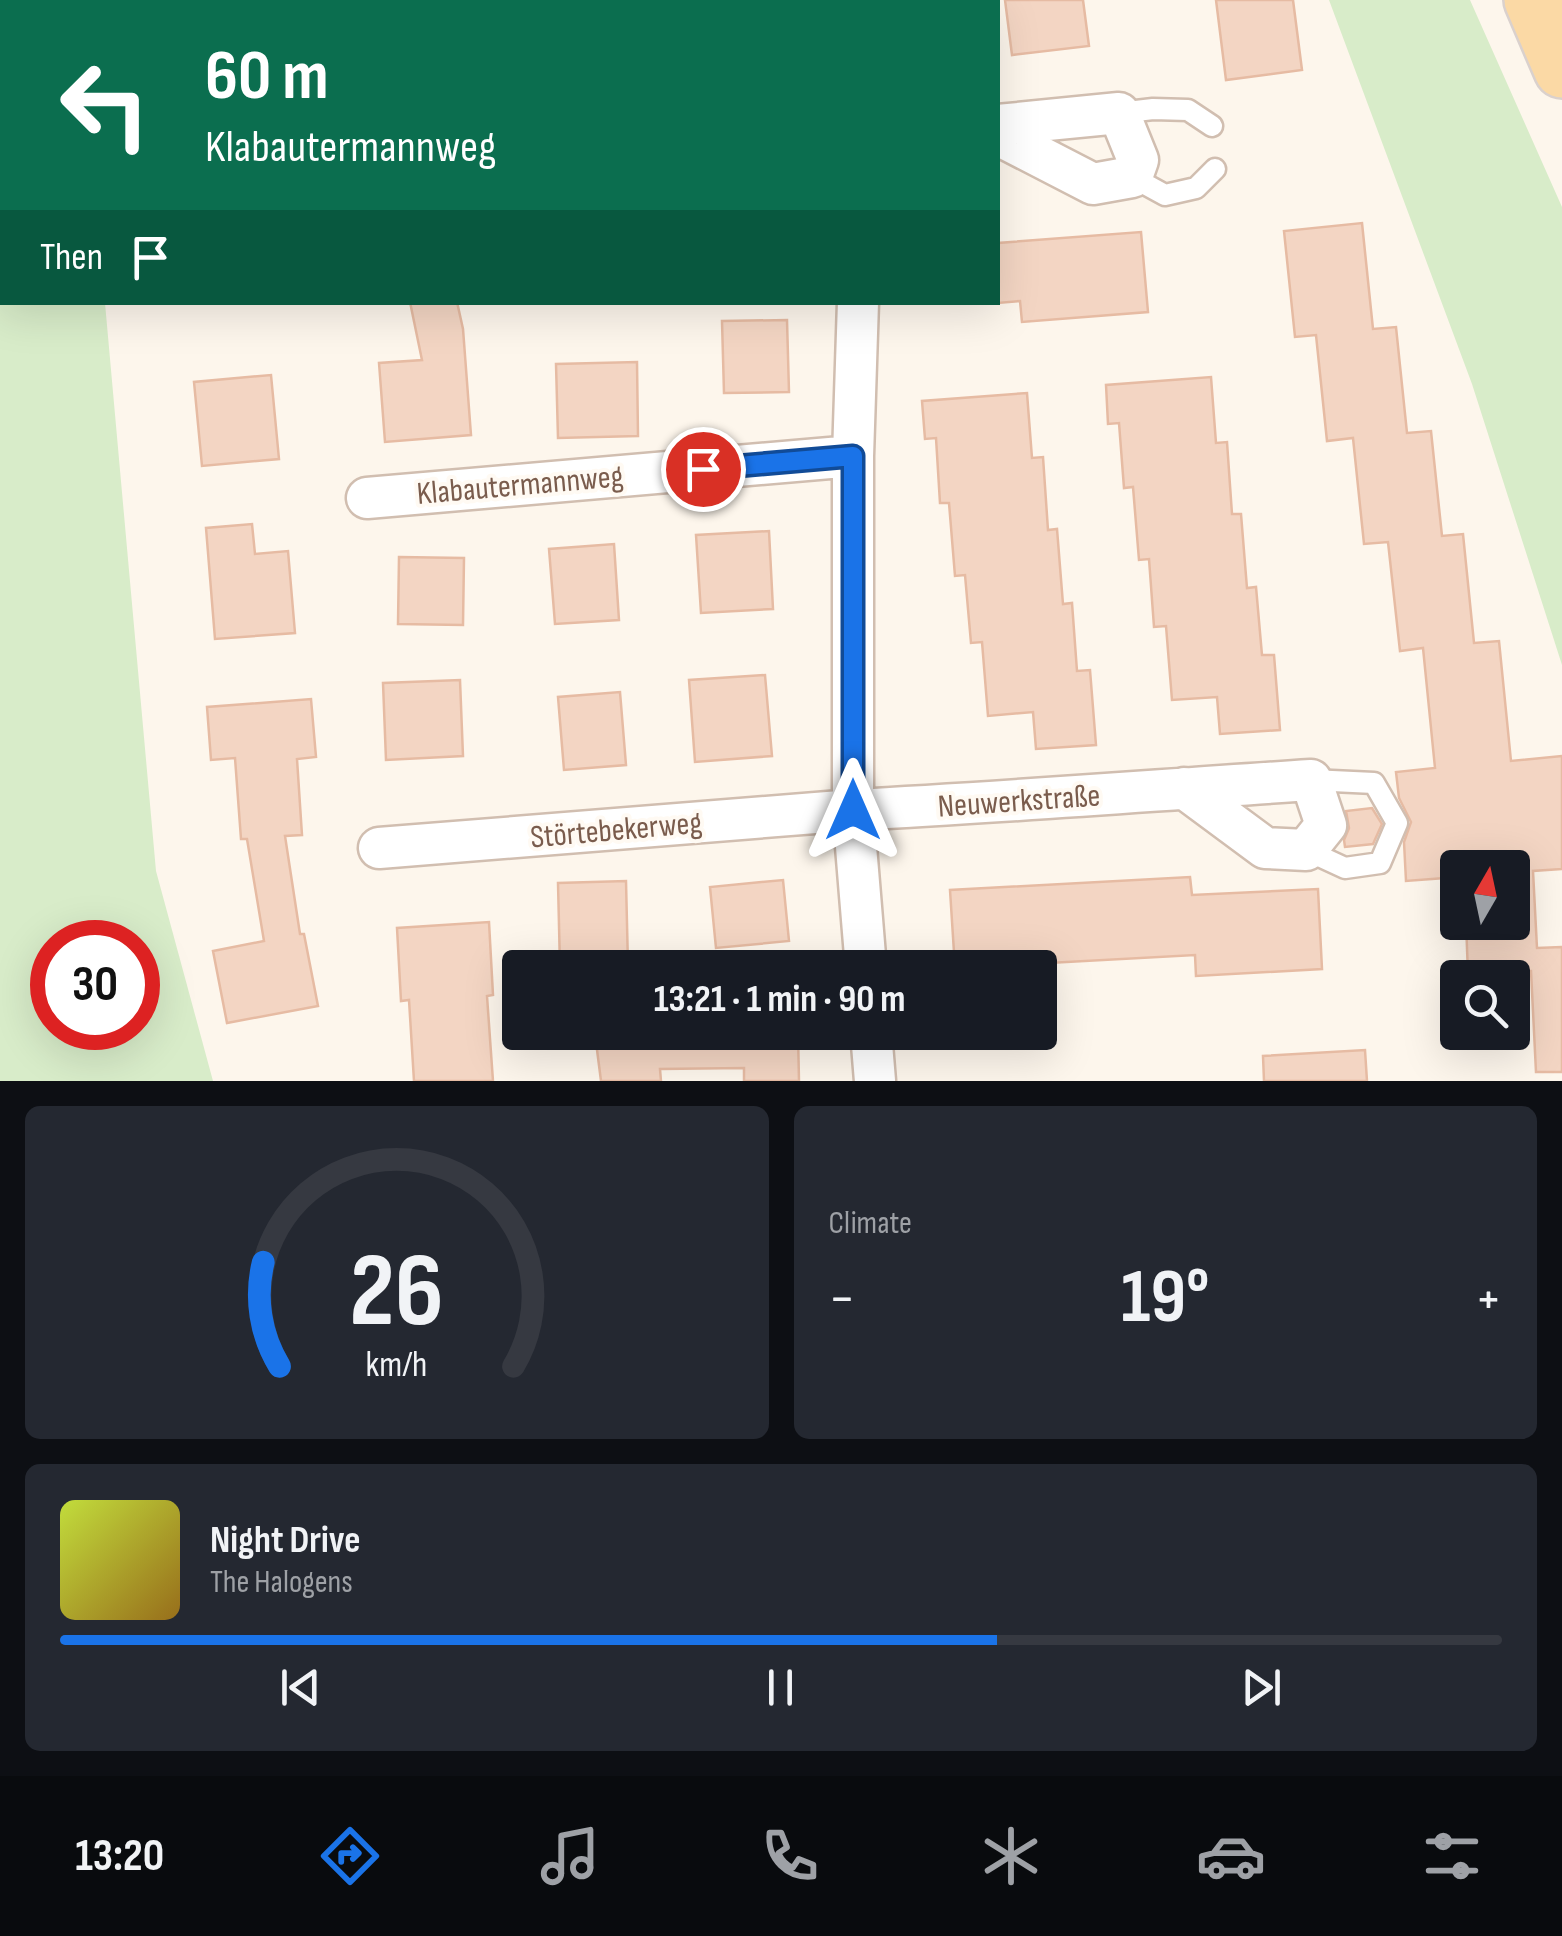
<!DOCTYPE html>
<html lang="en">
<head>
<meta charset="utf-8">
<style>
	:root { --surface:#171b24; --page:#242831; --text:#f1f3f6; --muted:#9ea1a6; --line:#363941; --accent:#1a73e8 }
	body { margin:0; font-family:"Sofia Sans Condensed",sans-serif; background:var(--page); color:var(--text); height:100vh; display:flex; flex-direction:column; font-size:38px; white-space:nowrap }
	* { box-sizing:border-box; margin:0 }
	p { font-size:32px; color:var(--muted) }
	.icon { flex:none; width:55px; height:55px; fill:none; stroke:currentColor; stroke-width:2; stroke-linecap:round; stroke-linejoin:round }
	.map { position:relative; height:1081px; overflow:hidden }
	.panel { display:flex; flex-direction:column; gap:25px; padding:25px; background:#0d0f14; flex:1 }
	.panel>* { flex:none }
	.top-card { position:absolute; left:0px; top:0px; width:1000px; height:305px; box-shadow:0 10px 40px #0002; background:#0b6e4f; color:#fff; overflow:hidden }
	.needle { width:65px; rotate:9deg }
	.tools { position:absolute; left:1440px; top:850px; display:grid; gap:20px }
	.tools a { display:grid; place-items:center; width:90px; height:90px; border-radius:10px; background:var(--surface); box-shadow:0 10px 40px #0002; font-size:50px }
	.speed { position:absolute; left:30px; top:920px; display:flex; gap:20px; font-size:50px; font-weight:700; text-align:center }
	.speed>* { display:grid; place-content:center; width:130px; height:130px; border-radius:50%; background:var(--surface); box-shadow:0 10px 40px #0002; line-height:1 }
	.speed .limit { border:15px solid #d22; background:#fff; color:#111 }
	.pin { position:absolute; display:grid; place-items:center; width:85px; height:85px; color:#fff; margin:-42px; border:5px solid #fff; border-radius:50%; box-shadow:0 2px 10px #0007 }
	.me { position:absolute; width:110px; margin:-55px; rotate:0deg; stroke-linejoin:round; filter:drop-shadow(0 0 8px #0008) }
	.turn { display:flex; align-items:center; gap:35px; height:210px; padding:0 40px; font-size:45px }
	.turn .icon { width:130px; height:130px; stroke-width:2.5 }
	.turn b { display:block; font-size:70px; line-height:85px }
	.then { display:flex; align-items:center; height:95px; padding:0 40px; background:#0003; gap:20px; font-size:38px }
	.big { font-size:75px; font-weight:700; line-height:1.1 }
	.panel .tile { flex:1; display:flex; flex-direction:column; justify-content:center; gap:15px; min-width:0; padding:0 35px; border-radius:15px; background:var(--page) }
	.panel .dial { align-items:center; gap:0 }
	.dial svg { height:260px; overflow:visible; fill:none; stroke:var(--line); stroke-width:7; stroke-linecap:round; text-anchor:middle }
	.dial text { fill:var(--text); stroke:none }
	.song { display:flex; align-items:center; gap:30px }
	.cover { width:120px; height:120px; border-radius:15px; background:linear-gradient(135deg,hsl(70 70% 55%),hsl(40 70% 35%)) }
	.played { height:10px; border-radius:5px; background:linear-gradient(90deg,var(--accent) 65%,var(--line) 65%) }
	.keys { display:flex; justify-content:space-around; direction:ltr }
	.heat { display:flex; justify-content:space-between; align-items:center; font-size:55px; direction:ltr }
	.panel .tiles { flex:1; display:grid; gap:25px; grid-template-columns:1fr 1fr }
	.tile:last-child { grid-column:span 2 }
	.trip { position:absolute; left:502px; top:950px; width:555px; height:100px; border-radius:10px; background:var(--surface); box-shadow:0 10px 40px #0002; font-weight:700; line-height:100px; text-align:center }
	.dock { display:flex; height:160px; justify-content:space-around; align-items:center; background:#090b0e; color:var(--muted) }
	.dock .icon { width:70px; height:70px }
	.dock .current { color:var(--accent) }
	.dock b { font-size:45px; color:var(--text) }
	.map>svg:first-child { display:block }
	.green { fill:#d8ecc9; fill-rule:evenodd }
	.building { fill:#f3d5c3; stroke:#e6bba3; stroke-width:2.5 }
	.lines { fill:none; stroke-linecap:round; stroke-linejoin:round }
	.lane-casing { stroke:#d1beb0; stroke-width:25 }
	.street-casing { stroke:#d1beb0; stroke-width:45 }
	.primary-casing { stroke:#dad1cd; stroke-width:60 }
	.lane { stroke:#fff; stroke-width:20 }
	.street { stroke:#fff; stroke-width:40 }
	.primary { stroke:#fbd9a5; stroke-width:55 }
	.route-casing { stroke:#114b97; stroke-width:25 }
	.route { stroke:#1a73e8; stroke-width:18 }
	.labels { text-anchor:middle; stroke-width:8; stroke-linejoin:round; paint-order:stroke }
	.street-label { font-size:32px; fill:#7a5c4d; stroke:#fffaf3 }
</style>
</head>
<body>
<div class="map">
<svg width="1562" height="1081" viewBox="0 0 1562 1081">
	<rect width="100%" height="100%" fill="#fdf6ec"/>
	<!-- green -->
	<path class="green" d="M0 0H78V2H2V302L105 303 156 871 213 1081H0ZM52 942H138V1028H52Z
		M1329 0H1470L1562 207V665L1472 384Z"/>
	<!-- building -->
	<path class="building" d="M1005 0H1083L1089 46 1012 55Z
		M1216 0H1293L1302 70 1226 80Z
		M1362 223 1373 329 1396 327 1407 433 1431 431 1442 536 1463 534 1474 643 1499 641 1511 761 1562 756V869L1533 871 1537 948 1562 947V1072H1536L1531 971 1468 974 1466 922H1512V868H1458V877L1406 881 1404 842 1411 822 1399 798 1396 772 1435 768 1423 648 1400 651 1388 542 1364 544 1353 438 1327 441 1316 335 1295 337 1284 231Z
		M1141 232 1148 312 1022 322 1020 301 998 303V243Z
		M410 302H457L463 329 471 435 385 442 379 363 422 360Z
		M787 320 789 392 724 393 722 321Z
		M637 362 638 436 558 438 556 364Z
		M271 375 279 459 202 466 194 382Z
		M1211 377 1216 443 1227 442 1232 514H1241L1247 588 1256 587 1262 655H1274L1280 730 1220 734 1217 697 1172 700 1166 626 1154 627 1149 559 1139 560 1133 487 1124 488 1119 423 1108 424 1106 385Z
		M1027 393 1032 458 1043 457 1048 530 1057 529 1063 604 1072 603 1077 671 1090 670 1096 745 1036 749 1033 712 988 716 982 642 971 643 965 575 955 576 949 503H940L936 438 925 439 922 401Z
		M252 524 255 554 288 551 295 633 215 639 206 528Z
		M769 531 773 609 701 613 696 535Z
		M614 544 619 620 555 624 549 549Z
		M399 557 464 558 463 625 398 624Z
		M765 675 772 756 695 762 689 680Z
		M460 680 463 756 386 760 383 683Z
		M620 692 626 765 564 770 558 697Z
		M311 699 316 757 297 759 302 835 285 836 300 934H304L318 1006 227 1023 213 951 264 941 247 839H241L235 758 211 760 207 707Z
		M1372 808 1382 824 1373 844 1345 847 1344 840 1349 828 1346 811Z
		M1190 877 1192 895 1318 889 1322 969 1196 976 1195 955 955 968 950 890Z
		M783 880 789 941 716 948 710 887Z
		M626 881 628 966 560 967 558 883Z
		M489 922 493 995 487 996 493 1081H414L409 1000 401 1001 397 928Z
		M682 1032H798L799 1081H744V1068L660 1069 661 1081H601L596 1042Z
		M1365 1050 1367 1081H1264L1263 1056Z"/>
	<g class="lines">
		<defs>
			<path id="lane" d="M1119 113 1153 109 1188 110 1212 126
				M1132 177 1165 195 1196 188 1215 169
				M1311 780 1374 783 1397 823
				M1306 850 1345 868 1380 863 1397 823"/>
			<path id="street" d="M868 2V0
				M998 125 1119 113 1138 160 1132 177 1093 184 998 135
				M858 302 853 456V810L866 968
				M367 498 853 456
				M379 848 853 810C1006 802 1158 790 1311 780L1326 825 1306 850 1265 848 1184 788
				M871 1032 875 1081"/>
			<path id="primary" d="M1532 0 1562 70"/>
		</defs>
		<!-- lane casing -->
		<use href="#lane" class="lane-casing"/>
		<!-- street casing -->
		<use href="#street" class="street-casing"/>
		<!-- primary casing -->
		<use href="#primary" class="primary-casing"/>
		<!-- lane -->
		<use href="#lane" class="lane"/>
		<!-- street -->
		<use href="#street" class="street"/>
		<!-- primary -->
		<use href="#primary" class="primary"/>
	</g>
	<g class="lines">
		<defs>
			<path id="route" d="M703 469 853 456V810"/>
		</defs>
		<!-- route casing -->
		<use href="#route" class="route-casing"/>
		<!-- route -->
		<use href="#route" class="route"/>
	</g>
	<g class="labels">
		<!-- street labels -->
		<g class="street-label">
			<text transform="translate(520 484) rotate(-5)" y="11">Klabautermannweg</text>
			<text transform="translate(1019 800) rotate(-4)" y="11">Neuwerkstraße</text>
			<text transform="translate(616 829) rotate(-5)" y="11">Störtebekerweg</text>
		</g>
	</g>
</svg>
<div class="tools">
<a><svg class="needle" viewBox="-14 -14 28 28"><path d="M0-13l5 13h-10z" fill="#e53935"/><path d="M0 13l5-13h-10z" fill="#9ea1a6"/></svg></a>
<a><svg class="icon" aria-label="search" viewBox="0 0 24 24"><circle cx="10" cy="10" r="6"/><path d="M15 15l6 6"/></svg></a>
</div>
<div class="speed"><div class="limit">30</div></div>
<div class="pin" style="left:703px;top:469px;background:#d93025"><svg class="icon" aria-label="arrive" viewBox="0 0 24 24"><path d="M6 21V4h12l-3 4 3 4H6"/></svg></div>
<svg class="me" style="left:853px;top:810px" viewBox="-20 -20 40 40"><path d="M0-17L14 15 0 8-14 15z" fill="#1a73e8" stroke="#fff" stroke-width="4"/></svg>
<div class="trip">13:21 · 1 min · 90 m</div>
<div class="top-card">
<div class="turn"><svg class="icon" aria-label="left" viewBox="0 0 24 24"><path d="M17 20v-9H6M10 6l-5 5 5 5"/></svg><div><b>60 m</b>Klabautermannweg</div></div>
<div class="then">Then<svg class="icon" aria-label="arrive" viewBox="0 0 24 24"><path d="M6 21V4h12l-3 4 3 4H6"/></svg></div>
</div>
</div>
<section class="panel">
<div class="tiles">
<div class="tile dial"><svg viewBox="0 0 100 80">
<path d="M14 69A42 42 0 1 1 86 69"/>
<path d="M14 69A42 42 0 0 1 9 37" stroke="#1a73e8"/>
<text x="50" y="56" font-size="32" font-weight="700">26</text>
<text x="50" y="72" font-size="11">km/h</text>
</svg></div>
<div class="tile"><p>Climate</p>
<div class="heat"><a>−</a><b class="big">19°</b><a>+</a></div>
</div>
<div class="tile">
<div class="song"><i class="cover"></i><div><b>Night Drive</b><p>The Halogens</p></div></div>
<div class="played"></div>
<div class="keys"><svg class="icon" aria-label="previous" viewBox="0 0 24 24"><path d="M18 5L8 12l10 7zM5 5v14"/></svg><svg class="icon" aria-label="pause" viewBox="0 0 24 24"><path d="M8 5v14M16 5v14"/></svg><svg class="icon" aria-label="next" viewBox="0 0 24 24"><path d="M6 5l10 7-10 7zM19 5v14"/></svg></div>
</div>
</div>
</section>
<nav class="dock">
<b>13:20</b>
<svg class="icon current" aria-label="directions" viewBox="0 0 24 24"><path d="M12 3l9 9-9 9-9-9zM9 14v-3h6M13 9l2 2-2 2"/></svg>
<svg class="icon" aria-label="music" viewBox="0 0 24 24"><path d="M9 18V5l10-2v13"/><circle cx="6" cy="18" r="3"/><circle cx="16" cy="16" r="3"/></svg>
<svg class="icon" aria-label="phone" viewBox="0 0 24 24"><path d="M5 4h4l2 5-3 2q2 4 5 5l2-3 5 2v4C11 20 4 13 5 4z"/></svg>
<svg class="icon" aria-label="climate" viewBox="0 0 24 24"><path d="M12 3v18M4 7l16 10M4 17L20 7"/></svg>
<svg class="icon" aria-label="car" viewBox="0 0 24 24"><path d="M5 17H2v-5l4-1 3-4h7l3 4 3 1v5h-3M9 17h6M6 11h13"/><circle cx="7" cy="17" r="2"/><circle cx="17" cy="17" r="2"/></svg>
<svg class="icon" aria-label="filters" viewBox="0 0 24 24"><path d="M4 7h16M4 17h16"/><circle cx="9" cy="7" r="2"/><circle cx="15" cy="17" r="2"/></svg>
</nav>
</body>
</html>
